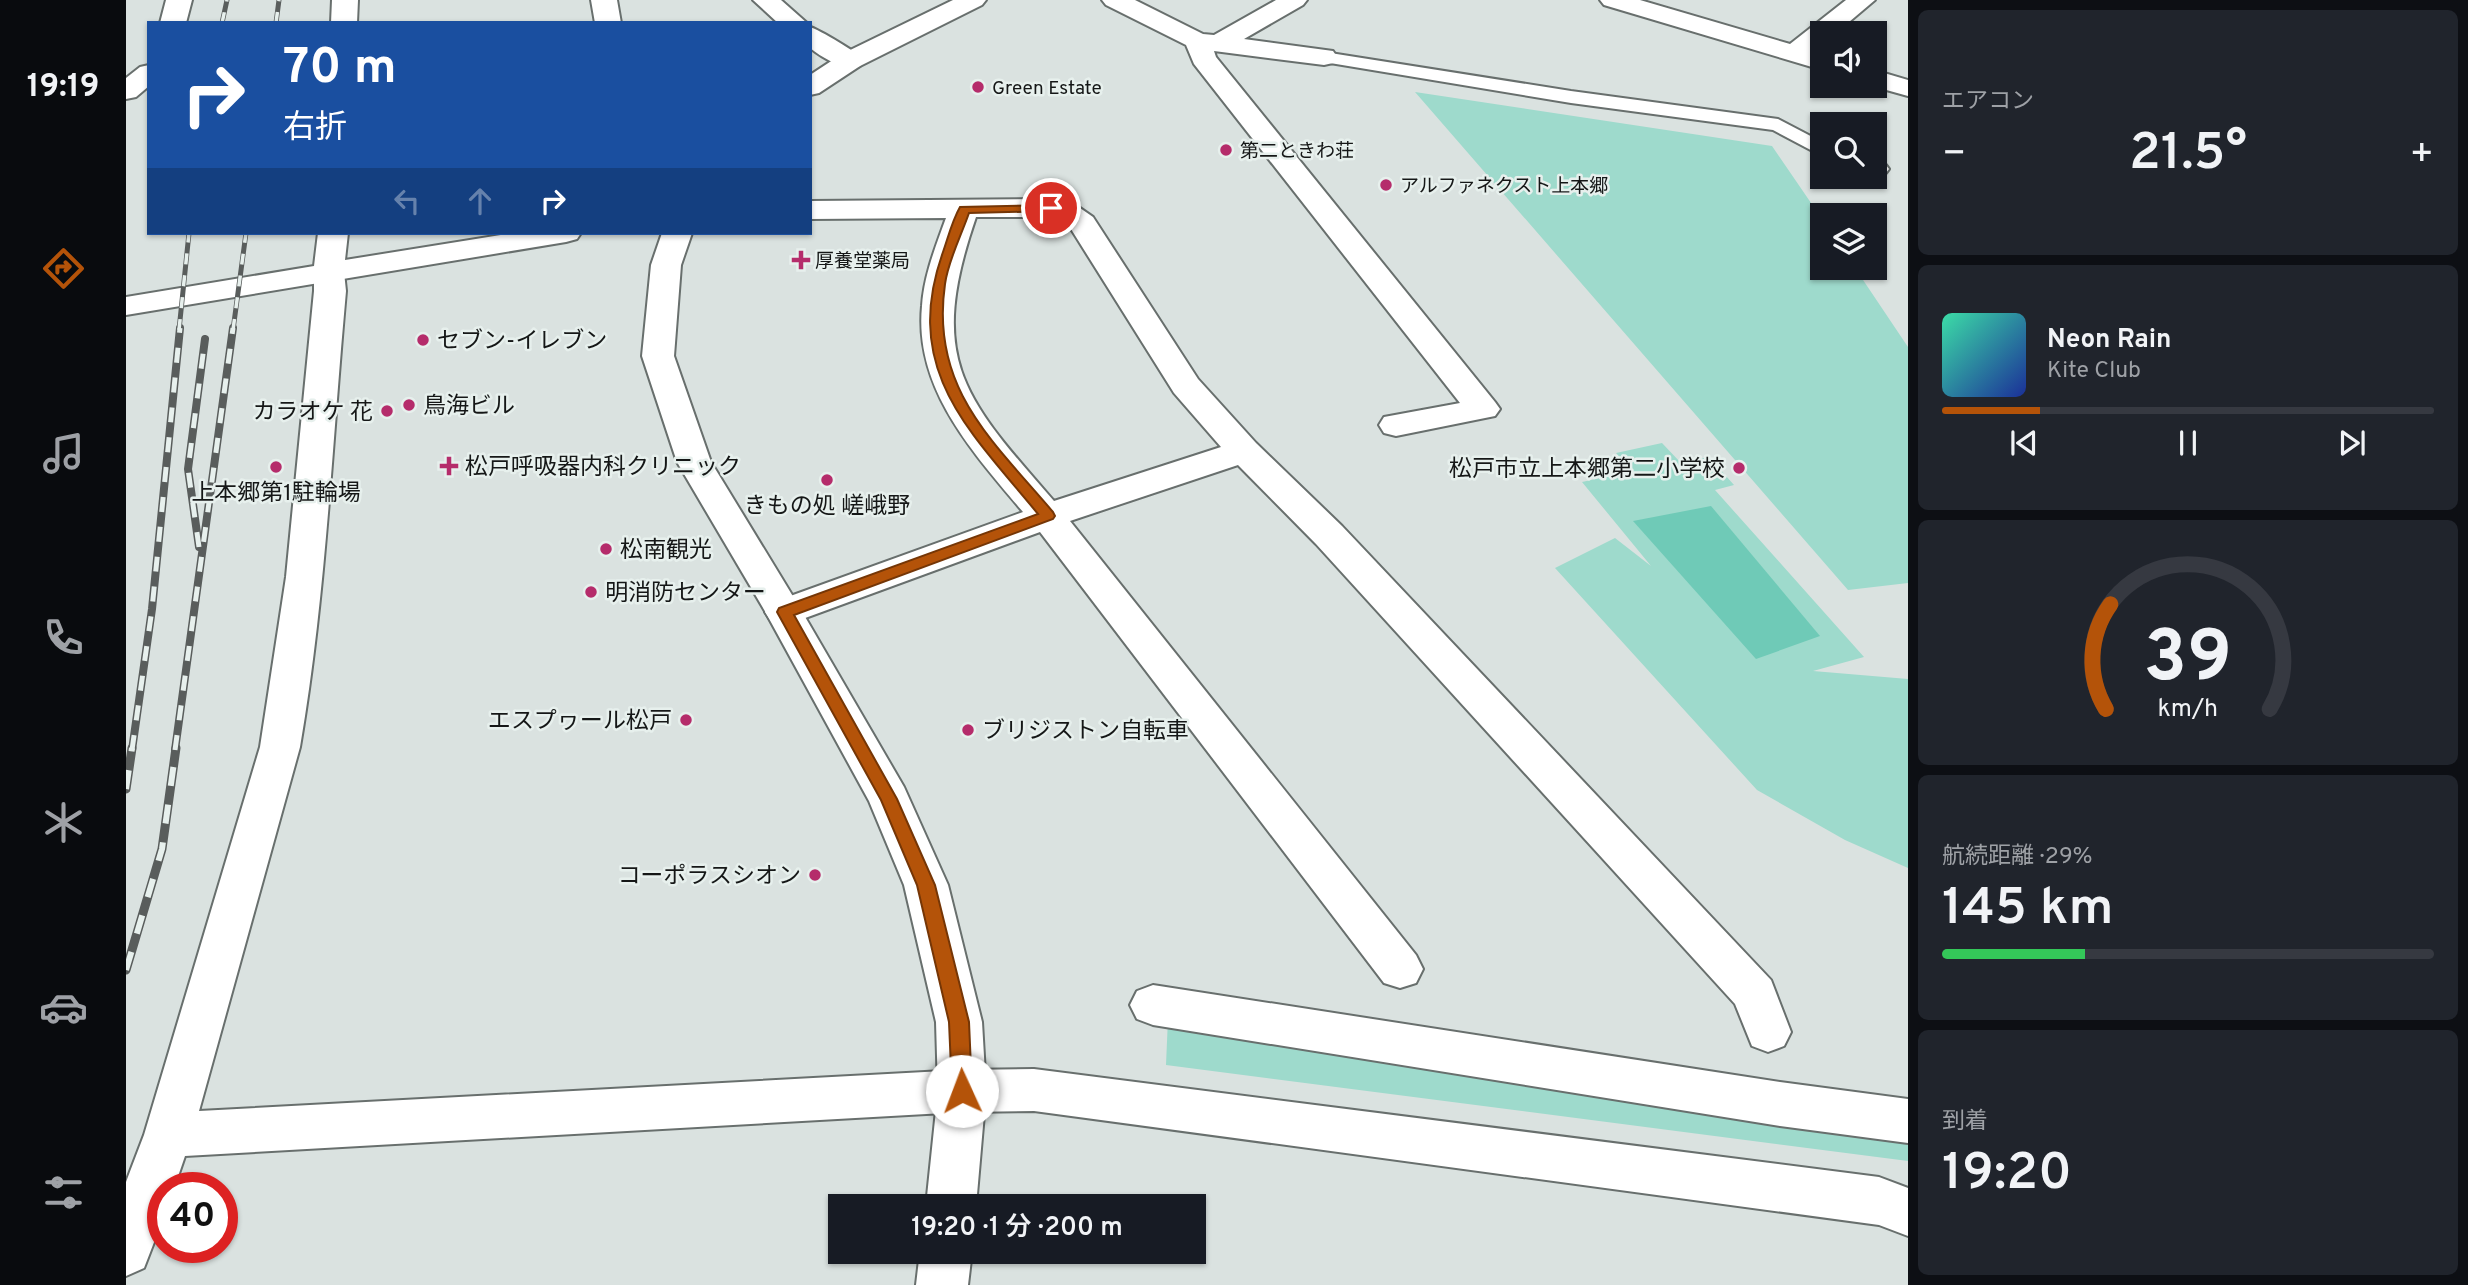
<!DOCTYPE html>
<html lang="ja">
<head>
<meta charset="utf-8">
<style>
	:root { --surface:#171b24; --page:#20242c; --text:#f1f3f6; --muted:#9ea1a6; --line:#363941; --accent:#b45309 }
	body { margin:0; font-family:Overpass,"Noto Sans JP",sans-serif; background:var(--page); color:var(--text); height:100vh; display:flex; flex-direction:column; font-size:26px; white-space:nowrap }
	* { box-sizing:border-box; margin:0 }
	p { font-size:23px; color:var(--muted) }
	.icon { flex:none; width:38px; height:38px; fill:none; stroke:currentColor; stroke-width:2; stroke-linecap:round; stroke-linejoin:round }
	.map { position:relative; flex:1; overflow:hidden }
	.panel { display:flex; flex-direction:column; gap:10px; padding:10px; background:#0d0f14; width:560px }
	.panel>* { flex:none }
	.guide { position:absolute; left:21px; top:21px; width:665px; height:214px; border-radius:0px; box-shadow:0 2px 5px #0004; background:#1a4fa0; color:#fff; overflow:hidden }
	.fabs { position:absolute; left:1684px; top:21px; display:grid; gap:14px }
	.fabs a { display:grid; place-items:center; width:77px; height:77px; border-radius:0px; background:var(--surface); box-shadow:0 2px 5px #0004; font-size:35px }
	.speed { position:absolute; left:21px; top:1172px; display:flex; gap:14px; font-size:35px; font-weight:700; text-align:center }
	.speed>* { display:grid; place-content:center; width:91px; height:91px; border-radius:50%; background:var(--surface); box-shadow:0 2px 5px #0004; line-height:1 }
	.speed .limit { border:10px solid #d22; background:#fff; color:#111 }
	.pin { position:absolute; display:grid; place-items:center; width:60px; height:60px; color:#fff; margin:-30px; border:4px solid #fff; border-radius:50%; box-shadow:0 2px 7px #0007 }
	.me { position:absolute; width:77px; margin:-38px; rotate:358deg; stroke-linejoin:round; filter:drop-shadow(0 0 5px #0008) }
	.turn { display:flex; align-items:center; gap:24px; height:147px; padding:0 21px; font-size:32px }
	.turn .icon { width:91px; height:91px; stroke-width:2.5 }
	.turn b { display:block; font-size:49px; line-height:60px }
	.lanes { display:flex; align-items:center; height:66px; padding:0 21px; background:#0003; justify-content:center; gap:35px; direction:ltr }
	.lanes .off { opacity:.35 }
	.big { font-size:52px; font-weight:600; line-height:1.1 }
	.panel .card { flex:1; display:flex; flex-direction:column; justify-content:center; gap:10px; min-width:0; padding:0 24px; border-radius:10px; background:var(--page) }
	.panel .dial { align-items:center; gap:0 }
	.dial svg { height:182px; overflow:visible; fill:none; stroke:var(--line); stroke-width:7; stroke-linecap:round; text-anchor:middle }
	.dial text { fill:var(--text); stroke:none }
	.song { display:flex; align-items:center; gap:21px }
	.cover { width:84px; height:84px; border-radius:10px; background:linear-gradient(135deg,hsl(160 70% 55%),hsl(230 70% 35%)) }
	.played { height:7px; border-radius:4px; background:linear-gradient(90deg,var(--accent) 20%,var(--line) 20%) }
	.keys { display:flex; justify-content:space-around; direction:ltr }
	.heat { display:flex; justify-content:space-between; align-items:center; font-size:38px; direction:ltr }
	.charge { height:10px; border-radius:5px; background:linear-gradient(90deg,#34c759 29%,var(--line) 0) }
	.trip { position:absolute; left:702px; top:1194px; width:378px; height:70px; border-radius:0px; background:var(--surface); box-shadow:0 2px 5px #0004; font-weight:600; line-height:70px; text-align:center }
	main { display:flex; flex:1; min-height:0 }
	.dock { display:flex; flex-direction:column; width:126px; justify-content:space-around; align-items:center; background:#090b0e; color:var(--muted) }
	.dock .icon { width:49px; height:49px }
	.dock .active { color:var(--accent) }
	.dock b { font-size:32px; color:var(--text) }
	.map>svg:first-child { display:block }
	.green { fill:#9edacc }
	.water { fill:#6fcab7 }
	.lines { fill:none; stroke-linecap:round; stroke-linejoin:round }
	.service-casing { stroke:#686f6d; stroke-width:4 }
	.pedestrian-casing { stroke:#686f6d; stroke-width:4 }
	.minor-casing { stroke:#686f6d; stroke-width:4 }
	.tertiary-casing { stroke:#686f6d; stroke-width:4 }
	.service { fill:#fff; fill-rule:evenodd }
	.pedestrian { fill:#fff; fill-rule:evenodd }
	.minor { fill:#fff; fill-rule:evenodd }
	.tertiary { fill:#fff; fill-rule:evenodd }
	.rail-far2-casing { stroke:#595d5c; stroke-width:5 }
	.rail-far1-casing { stroke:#595d5c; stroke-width:8 }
	.rail-casing { stroke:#595d5c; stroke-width:9 }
	.rail-far2 { stroke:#e7f0ed; stroke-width:3.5; stroke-dasharray:11; stroke-linecap:butt }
	.rail-far1 { stroke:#e7f0ed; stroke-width:5; stroke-dasharray:15; stroke-linecap:butt }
	.rail { stroke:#e7f0ed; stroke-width:6; stroke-dasharray:19; stroke-linecap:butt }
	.route { fill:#b45309; stroke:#753606; stroke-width:2 }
	.poi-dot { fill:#b52c6b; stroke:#e7f0ed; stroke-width:2.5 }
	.labels { text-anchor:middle; stroke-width:5; stroke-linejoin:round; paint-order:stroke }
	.far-poi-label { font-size:19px; fill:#151717; stroke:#e7f0ed; text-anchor:start }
	.poi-label { font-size:23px; fill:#151717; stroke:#e7f0ed; text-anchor:start }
</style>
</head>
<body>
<main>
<nav class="dock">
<b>19:19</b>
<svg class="icon active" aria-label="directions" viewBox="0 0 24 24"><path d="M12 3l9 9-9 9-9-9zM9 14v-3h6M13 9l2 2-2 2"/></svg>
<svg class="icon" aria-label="music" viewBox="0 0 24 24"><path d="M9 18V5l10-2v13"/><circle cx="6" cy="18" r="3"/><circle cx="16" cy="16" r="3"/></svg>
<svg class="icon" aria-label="phone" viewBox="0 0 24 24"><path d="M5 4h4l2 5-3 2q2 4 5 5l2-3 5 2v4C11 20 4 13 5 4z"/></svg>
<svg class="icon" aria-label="climate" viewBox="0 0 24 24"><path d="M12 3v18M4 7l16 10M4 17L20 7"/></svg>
<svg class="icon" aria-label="car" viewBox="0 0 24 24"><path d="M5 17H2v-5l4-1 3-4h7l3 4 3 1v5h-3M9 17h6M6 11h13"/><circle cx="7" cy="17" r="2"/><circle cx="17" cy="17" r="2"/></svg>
<svg class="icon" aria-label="filters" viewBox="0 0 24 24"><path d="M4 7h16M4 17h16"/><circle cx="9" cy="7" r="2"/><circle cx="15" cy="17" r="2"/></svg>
</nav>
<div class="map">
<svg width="1782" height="1285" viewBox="0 0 1782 1285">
	<rect width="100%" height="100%" fill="#dae2e0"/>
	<!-- green -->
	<path class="green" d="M1289 92 1646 146 1696 219V268H1729L1782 347V583L1722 590Z
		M1536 443 1555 463 1583 457 1608 485 1589 490 1738 657 1687 671 1782 679V868L1719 840 1631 790 1429 568 1489 538 1525 566 1456 482 1506 471 1490 453Z
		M1043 995 1782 1106V1161L1040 1065Z"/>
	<!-- water -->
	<path class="water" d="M1585 506 1694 636 1630 659 1507 521Z"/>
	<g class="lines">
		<defs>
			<path id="service" d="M1198 52 1445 91 1652 119 1696 142V156L1647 130 1445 103 1192 61 1189 57Z
				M1748 162 1760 165 1763 169 1760 173 1748 174Z"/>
			<path id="pedestrian" d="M1027 985 1654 1082 1782 1099V1143L1654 1126 1027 1025 1011 1019 1004 1005 1011 991Z"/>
			<path id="minor" d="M465 0H491L495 23H469Z
				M627 0H655L681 23H652Z
				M976 0H1009L1077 34 1088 35 1150 0H1181L1177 5 1118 39 1207 51 1211 57 1207 63 1198 65 1088 51 1090 57 1369 402 1374 409 1369 416 1270 436 1258 433 1253 425 1258 417 1334 403 1068 64 1060 45 980 5Z
				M1474 0H1514L1664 44 1720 0H1749L1710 33H1696V45L1688 51 1696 54V70L1478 5Z
				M684 27C692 29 734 54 738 60L734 66C717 70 698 59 684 48Z
				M1748 70 1782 80V96L1746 86H1748Z
				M925 199 954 208 967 217 1072 379 1130 443 1216 526 1645 980 1665 1032 1658 1046 1642 1052 1626 1046 1609 1004 1190 544 1112 465 944 521 1290 955 1297 969 1290 983 1274 988 1258 983 914 532 671 621 658 625 645 621 639 612 645 603 897 512C847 452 788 389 796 306 798 275 810 246 820 218L684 219V201ZM850 217H923L934 220 945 229 1048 393 1095 447 928 501C836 396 801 359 850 217Z
				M203 263 214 265 218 272 220 291C206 443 200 596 174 747L73 1111 836 1070 908 1069 1753 1177 1782 1188V1236L1753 1225 908 1111 836 1112 59 1156 48 1188H37V1219L18 1268 0 1276V1182L18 1135 134 747 160 577 188 291V272L192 265Z"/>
			<path id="tertiary" d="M40 0H66L60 23H34Z
				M206 0H232L231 23H205Z
				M827 0H860L856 5 734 66 693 93 684 95V75L716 54Z
				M23 65V86L10 97 0 99V78L14 67Z
				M192 233H222L219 260 387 233H455L451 239 440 242 0 315V297L188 266Z
				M536 233H566L555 265 548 356 585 462 671 603 778 787 822 885 856 1022 860 1091 850 1206H800L812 1091 810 1022 778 885 743 801 640 613 551 462 516 356 525 265Z
				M794 1251H846L842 1285H790Z"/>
		</defs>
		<!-- service casing -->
		<use href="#service" class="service-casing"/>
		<!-- pedestrian casing -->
		<use href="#pedestrian" class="pedestrian-casing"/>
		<!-- minor casing -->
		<use href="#minor" class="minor-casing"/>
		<!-- tertiary casing -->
		<use href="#tertiary" class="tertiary-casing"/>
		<!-- service -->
		<use href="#service" class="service"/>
		<!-- pedestrian -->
		<use href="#pedestrian" class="pedestrian"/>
		<!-- minor -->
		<use href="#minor" class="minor"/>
		<!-- tertiary -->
		<use href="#tertiary" class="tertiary"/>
		<defs>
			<path id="rail-far2" d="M96 23 101 0
				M150 23 153 0
				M53 330 63 233
				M107 330 120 233"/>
			<path id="rail-far1" d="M73 547 62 469 79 339
				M6 750 26 609 54 328
				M49 750 107 328"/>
			<path id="rail" d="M0 789 6 748
				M0 970 36 849 50 748"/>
		</defs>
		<!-- rail-far2 casing -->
		<use href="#rail-far2" class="rail-far2-casing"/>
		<!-- rail-far1 casing -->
		<use href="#rail-far1" class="rail-far1-casing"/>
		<!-- rail casing -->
		<use href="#rail" class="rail-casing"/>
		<!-- rail-far2 -->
		<use href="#rail-far2" class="rail-far2"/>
		<!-- rail-far1 -->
		<use href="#rail-far1" class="rail-far1"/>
		<!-- rail -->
		<use href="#rail" class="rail"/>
	</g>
	<!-- route -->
	<path class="route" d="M925 205 930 206V211L843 213C835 236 822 261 819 284 804 388 866 440 927 512L929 516 927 519 668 615 771 799 809 885 843 1022 846 1091 843 1097 836 1100 829 1097 826 1091 823 1022 791 885 755 800 651 612 653 608 912 514C843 430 775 370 817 252 822 238 826 221 834 207Z"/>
	<!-- markers -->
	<g class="poi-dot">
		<circle cx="852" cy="87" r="7"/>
		<circle cx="1100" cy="150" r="7"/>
		<circle cx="1260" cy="185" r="7"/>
		<path d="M671.5 249.5h7v7h7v7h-7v7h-7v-7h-7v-7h7z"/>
		<circle cx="297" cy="340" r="7"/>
		<circle cx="283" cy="405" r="7"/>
		<circle cx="261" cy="411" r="7"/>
		<path d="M319.5 455.5h7v7h7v7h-7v7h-7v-7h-7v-7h7z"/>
		<circle cx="150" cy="467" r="7"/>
		<circle cx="1613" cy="468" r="7"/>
		<circle cx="701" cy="480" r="7"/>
		<circle cx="480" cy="549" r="7"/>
		<circle cx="465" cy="592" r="7"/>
		<circle cx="560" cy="720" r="7"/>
		<circle cx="842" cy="730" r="7"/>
		<circle cx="689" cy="875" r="7"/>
	</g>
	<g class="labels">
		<!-- far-poi labels -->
		<g class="far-poi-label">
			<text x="866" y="94">Green Estate</text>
			<text x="1114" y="157">第二ときわ荘</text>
			<text x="1274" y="192">アルファネクスト上本郷</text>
			<text x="689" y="267">厚養堂薬局</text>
		</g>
		<!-- poi labels -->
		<g class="poi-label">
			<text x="311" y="348">セブン-イレブン</text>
			<text x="297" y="413">鳥海ビル</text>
			<text x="247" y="419" text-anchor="end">カラオケ 花</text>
			<text x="339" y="474">松戸呼吸器内科クリニック</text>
			<text x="1599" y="476" text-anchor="end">松戸市立上本郷第二小学校</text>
			<text x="150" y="500" text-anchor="middle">上本郷第1駐輪場</text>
			<text x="701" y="513" text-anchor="middle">きもの処 嵯峨野</text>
			<text x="494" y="557">松南観光</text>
			<text x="479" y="600">明消防センター</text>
			<text x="546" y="728" text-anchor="end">エスプヮール松戸</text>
			<text x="856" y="738">ブリジストン自転車</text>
			<text x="675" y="883" text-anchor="end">コーポラスシオン</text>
		</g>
	</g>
</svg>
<div class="fabs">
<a><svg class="icon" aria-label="sound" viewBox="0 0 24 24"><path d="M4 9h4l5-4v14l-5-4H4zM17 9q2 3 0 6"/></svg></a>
<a><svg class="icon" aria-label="search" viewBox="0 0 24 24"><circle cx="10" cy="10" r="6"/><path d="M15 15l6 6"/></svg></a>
<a><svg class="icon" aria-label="layers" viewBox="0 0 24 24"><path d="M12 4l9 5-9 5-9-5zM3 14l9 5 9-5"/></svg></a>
</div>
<div class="speed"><div class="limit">40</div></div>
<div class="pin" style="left:925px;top:208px;background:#d93025"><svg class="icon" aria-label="arrive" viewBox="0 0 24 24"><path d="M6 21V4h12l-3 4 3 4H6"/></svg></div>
<svg class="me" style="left:836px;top:1091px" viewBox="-20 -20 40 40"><circle r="19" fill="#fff"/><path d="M0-13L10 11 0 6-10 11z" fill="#b45309"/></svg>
<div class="trip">19:20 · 1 分 · 200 m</div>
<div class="guide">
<div class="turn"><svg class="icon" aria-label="right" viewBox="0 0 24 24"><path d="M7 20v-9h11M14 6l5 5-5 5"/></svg><div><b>70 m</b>右折</div></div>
<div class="lanes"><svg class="icon off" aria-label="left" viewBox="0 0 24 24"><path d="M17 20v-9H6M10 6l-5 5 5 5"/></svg><svg class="icon off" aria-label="ahead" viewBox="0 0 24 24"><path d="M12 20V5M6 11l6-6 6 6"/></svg><svg class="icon" aria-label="right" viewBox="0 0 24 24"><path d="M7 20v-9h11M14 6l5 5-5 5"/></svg></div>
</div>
</div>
<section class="panel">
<div class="card"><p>エアコン</p>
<div class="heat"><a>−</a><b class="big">21.5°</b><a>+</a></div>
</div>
<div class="card">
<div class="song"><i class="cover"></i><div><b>Neon Rain</b><p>Kite Club</p></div></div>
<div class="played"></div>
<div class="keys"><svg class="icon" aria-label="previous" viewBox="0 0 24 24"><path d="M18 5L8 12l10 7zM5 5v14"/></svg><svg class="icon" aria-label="pause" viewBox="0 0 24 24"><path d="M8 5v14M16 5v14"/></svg><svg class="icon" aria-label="next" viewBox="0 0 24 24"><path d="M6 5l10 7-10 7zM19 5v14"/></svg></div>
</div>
<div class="card dial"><svg viewBox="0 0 100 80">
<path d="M14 69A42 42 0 1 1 86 69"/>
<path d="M14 69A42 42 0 0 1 16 23" stroke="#b45309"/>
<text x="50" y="56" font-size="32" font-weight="700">39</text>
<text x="50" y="72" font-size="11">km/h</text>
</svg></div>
<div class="card"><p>航続距離 · 29%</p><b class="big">145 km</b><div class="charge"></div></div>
<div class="card"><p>到着</p><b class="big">19:20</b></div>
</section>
</main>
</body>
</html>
